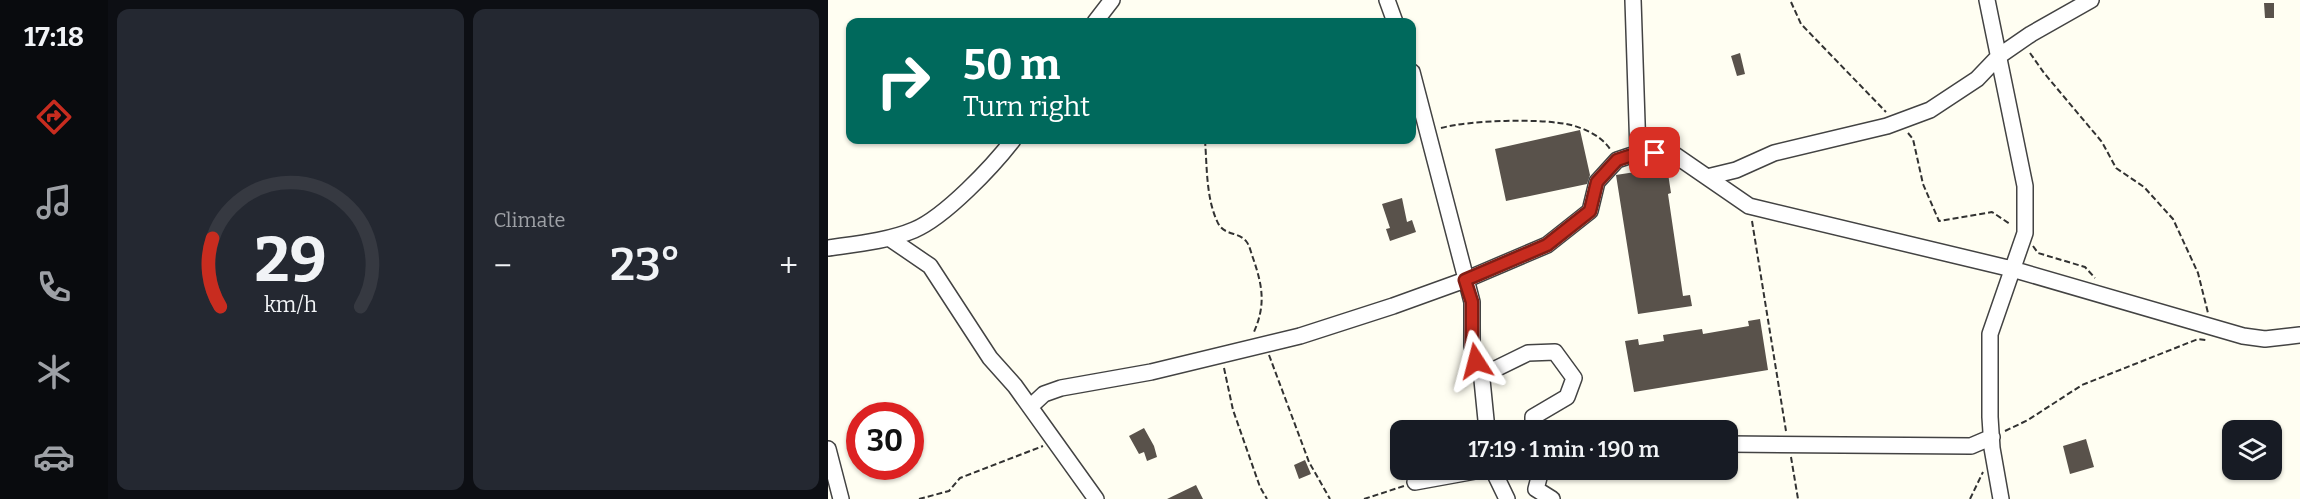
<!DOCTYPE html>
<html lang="en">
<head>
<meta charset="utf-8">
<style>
	:root { --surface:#171b24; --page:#242831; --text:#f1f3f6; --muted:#9ea1a6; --line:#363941; --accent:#c82c1f }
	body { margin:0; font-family:Bitter,serif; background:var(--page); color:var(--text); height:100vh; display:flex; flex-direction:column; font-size:22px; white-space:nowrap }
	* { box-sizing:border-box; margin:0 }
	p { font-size:20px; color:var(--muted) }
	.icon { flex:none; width:33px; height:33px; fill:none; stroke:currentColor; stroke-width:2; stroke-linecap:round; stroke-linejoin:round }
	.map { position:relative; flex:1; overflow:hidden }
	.panel { display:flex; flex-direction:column; gap:9px; padding:9px; background:#0d0f14; width:720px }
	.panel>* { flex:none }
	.guide { position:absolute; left:18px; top:18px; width:570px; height:126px; border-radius:12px; box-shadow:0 2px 4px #0004; background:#00695c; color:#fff; overflow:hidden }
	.controls { position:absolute; left:1394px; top:420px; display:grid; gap:12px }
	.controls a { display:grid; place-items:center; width:60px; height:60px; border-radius:12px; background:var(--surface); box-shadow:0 2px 4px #0004; font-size:30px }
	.speed { position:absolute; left:18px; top:402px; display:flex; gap:12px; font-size:30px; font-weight:700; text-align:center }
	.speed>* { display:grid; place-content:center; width:78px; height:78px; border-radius:50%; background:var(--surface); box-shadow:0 2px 4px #0004; line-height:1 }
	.speed .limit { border:9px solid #d22; background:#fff; color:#111 }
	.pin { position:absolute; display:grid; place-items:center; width:51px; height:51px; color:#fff; margin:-26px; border-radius:12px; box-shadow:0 3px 9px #0006 }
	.me { position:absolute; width:66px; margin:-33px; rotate:351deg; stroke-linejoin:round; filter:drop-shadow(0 0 4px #0008) }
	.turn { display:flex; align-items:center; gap:21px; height:126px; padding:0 18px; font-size:27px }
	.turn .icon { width:78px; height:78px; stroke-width:2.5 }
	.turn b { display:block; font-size:42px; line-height:51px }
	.big { font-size:45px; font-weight:600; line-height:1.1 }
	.panel .widget { flex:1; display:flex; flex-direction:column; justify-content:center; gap:9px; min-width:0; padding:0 21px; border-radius:12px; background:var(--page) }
	.panel .dial { align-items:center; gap:0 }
	.dial svg { height:156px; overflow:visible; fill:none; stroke:var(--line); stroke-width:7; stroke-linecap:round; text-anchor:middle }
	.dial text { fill:var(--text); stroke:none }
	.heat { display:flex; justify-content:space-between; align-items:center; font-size:33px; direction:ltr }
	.panel .tiles { flex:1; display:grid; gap:9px; grid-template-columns:repeat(2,1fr) }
	.trip { position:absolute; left:562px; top:420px; width:348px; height:60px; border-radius:12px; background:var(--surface); box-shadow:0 2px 4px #0004; font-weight:600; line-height:60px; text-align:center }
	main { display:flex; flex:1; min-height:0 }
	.tabs { display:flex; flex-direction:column; width:108px; justify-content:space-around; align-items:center; background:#090b0e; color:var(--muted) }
	.tabs .icon { width:42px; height:42px }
	.tabs .selected { color:var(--accent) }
	.tabs b { font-size:27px; color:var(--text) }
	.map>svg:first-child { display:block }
	.building { fill:#59524b }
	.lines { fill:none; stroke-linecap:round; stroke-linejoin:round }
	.minor-casing { stroke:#434343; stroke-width:18 }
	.path { stroke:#323232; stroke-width:2; stroke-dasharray:6 3; stroke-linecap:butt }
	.minor { stroke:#fff; stroke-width:15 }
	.route-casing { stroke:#821d14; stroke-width:15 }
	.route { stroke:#c82c1f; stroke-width:10 }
</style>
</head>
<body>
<main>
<nav class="tabs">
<b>17:18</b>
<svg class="icon selected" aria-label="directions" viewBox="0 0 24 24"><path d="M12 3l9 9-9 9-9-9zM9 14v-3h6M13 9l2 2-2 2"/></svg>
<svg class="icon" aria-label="music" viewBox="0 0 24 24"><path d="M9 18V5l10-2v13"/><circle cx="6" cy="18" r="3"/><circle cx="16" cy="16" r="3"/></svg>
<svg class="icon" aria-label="phone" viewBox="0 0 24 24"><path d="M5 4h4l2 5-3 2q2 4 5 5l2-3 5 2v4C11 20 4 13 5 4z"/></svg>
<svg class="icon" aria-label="climate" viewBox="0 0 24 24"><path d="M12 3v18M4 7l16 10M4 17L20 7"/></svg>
<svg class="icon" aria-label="car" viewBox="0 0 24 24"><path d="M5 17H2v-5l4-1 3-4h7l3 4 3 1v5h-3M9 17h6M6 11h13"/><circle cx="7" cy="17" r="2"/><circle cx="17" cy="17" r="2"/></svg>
</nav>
<section class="panel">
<div class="tiles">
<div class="widget dial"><svg viewBox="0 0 100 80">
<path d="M14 69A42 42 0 1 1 86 69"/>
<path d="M14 69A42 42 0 0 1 10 34" stroke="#c82c1f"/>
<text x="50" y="56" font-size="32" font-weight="700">29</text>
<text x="50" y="72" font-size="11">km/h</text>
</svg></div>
<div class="widget"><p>Climate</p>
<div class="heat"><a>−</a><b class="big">23°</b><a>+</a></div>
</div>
</div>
</section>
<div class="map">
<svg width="1472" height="499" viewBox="0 0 1472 499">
	<rect width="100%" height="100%" fill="#fffef2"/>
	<!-- building -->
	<path class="building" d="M1436 3H1446V18H1437Z
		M912 53 917 74 909 76 903 56Z
		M752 130 762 175 759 184 678 201 667 149Z
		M839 167 843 193 840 194 855 296 862 295 864 306 810 314 788 175Z
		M574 198 579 222 584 220 588 232 562 241 558 229 562 228 554 204Z
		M932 319 940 370 806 392 797 341 810 339 811 345 836 341 835 335 874 329 875 334 921 326 920 321Z
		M316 428 326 446 329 457 319 461 316 452 311 454 301 436Z
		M1258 439 1266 467 1242 474 1235 446Z
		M477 460 483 474 471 479 466 465Z
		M368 485 375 499H339Z"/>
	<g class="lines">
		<defs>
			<path id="minor" d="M559 0 567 22
				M805 0 810 153
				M1159 0 1197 186V233L1162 334V417L1164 448 1173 499
				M267 22 284 0
				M584 72 644 302V346L654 380 659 430
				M879 177 908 170 946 153 1059 126 1102 110 1149 79 1171 56 1203 34 1263 0
				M61 238 102 266 162 358 187 386 268 499
				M0 248C28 244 60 241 86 230 117 217 165 166 185 140
				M653 376 700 353 727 352 746 378 739 397 705 417V430
				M202 407 216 394 233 388 323 372 472 336 565 306 637 280 719 245 762 211 769 182 789 160 810 153H844L921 206 1184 269 1415 336 1437 339 1472 335
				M900 444 1143 446 1164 437
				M0 449 13 499
				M665 470 679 499
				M713 470 708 489 724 499
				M587 482 653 470"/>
		</defs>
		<!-- minor casing -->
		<use href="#minor" class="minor-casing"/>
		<!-- path -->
		<path class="path" d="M963 2 973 24 1058 112
			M1202 53 1216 73 1274 142 1288 168 1316 187 1345 219 1370 273 1380 313
			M613 128C643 120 713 118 743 125 758 129 773 136 782 149
			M1080 133 1085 139 1095 184 1111 221 1164 212 1182 224
			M377 140C379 166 378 197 389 221 395 236 409 231 418 241 422 246 423 253 425 258 435 287 438 306 425 334
			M924 221 958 431
			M1205 246 1210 253 1257 267 1267 278
			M441 355 481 462 502 499
			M396 368 405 410 432 487 439 499
			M1177 431 1200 420 1254 385 1370 339 1378 340
			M963 457 970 499
			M91 499 121 491 132 478 215 446
			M536 499 576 486
			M1142 499 1155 472"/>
		<!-- minor -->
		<use href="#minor" class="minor"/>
	</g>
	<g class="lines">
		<defs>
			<path id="route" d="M648 361 644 346V302L637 280 719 245 762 211 769 182 789 160 810 153H827"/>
		</defs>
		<!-- route casing -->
		<use href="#route" class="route-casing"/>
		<!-- route -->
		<use href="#route" class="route"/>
	</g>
</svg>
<div class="controls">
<a><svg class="icon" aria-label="layers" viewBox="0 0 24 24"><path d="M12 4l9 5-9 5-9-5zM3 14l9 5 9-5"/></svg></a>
</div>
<div class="speed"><div class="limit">30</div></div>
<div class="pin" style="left:827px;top:153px;background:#d93025"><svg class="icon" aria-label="arrive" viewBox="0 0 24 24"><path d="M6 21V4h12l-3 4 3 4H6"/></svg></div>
<svg class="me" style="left:648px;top:361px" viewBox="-20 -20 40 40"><path d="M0-17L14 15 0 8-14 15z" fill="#c82c1f" stroke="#fff" stroke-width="4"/></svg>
<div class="trip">17:19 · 1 min · 190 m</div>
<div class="guide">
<div class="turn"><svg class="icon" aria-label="right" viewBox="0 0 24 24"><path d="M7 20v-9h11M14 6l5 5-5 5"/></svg><div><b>50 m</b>Turn right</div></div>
</div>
</div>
</main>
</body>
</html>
